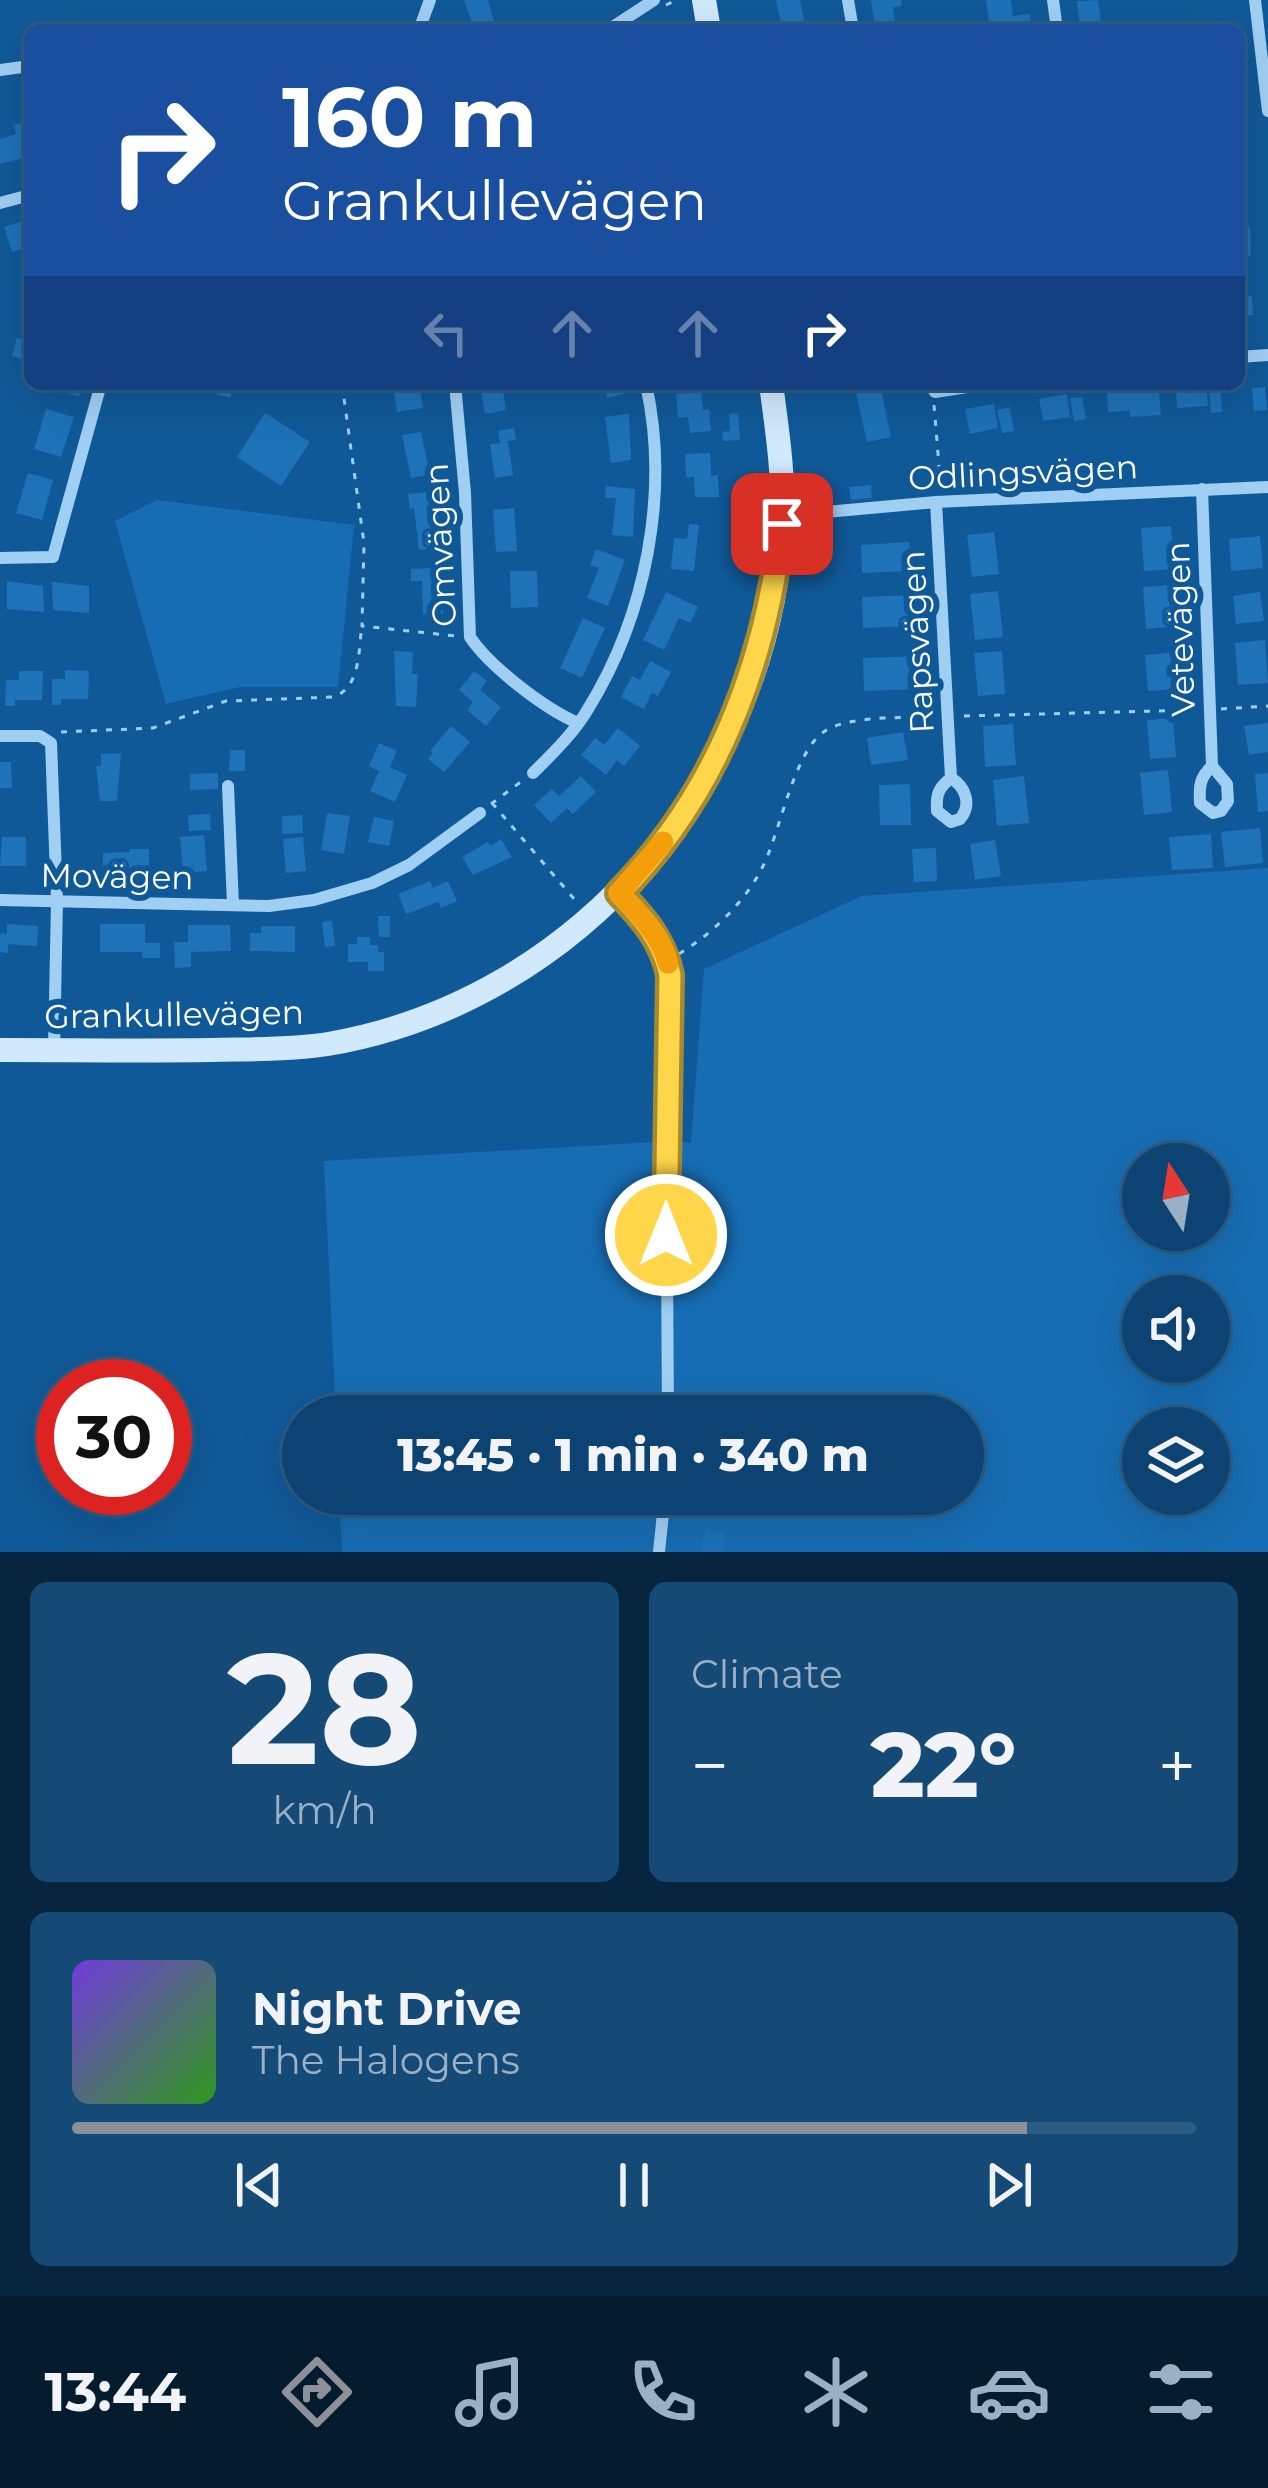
<!DOCTYPE html>
<html lang="en">
<head>
<meta charset="utf-8">
<style>
	:root { --surface:#0c4372; --page:#154a77; --text:#f1f3f6; --muted:#9ab0c4; --line:#2c5c84; --accent:#8c9099 }
	body { margin:0; font-family:Montserrat,sans-serif; background:var(--page); color:var(--text); height:100vh; display:flex; flex-direction:column; font-size:45px; white-space:nowrap }
	* { box-sizing:border-box; margin:0 }
	p { font-size:39px; color:var(--muted) }
	.icon { flex:none; width:66px; height:66px; fill:none; stroke:currentColor; stroke-width:2; stroke-linecap:round; stroke-linejoin:round }
	.map { position:relative; height:1552px; overflow:hidden }
	.side { display:flex; flex-direction:column; gap:30px; padding:30px; background:#07253f; flex:1 }
	.side>* { flex:none }
	.top-card { position:absolute; left:24px; top:24px; width:1221px; height:366px; border-radius:18px; box-shadow:0 12px 48px #0002,0 0 0 3px var(--line); background:#1a4fa0; color:#fff; overflow:hidden }
	.needle { width:78px; rotate:348deg }
	.fabs { position:absolute; left:1122px; top:1143px; display:grid; gap:24px }
	.fabs a { display:grid; place-items:center; width:108px; height:108px; border-radius:50%; background:var(--surface); box-shadow:0 12px 48px #0002,0 0 0 3px var(--line); font-size:60px }
	.speed { position:absolute; left:36px; top:1359px; display:flex; gap:24px; font-size:60px; font-weight:700; text-align:center }
	.speed>* { display:grid; place-content:center; width:156px; height:156px; border-radius:50%; background:var(--surface); box-shadow:0 12px 48px #0002,0 0 0 3px var(--line); line-height:1 }
	.speed .limit { border:18px solid #d22; background:#fff; color:#111 }
	.pin { position:absolute; display:grid; place-items:center; width:102px; height:102px; color:#fff; margin:-51px; border-radius:24px; box-shadow:0 6px 18px #0006 }
	.me { position:absolute; width:132px; margin:-66px; rotate:0deg; stroke-linejoin:round; filter:drop-shadow(0 0 9px #0008) }
	.turn { display:flex; align-items:center; gap:42px; height:252px; padding:0 60px; font-size:54px }
	.turn .icon { width:156px; height:156px; stroke-width:2.5 }
	.turn b { display:block; font-size:84px; line-height:102px }
	.lanes { display:flex; align-items:center; height:114px; padding:0 60px; background:#0003; justify-content:center; gap:60px; direction:ltr }
	.lanes .off { opacity:.35 }
	.big { font-size:90px; font-weight:800; line-height:1.1 }
	.side .widget { flex:1; display:flex; flex-direction:column; justify-content:center; gap:18px; min-width:0; padding:0 42px; border-radius:18px; background:var(--page) }
	.side .dial { align-items:center; gap:0 }
	.dial b { font-size:156px; line-height:1 }
	.song { display:flex; align-items:center; gap:36px }
	.cover { width:144px; height:144px; border-radius:18px; background:linear-gradient(135deg,hsl(260 70% 55%),hsl(110 70% 35%)) }
	.played { height:12px; border-radius:6px; background:linear-gradient(90deg,var(--accent) 85%,var(--line) 85%) }
	.keys { display:flex; justify-content:space-around; direction:ltr }
	.heat { display:flex; justify-content:space-between; align-items:center; font-size:66px; direction:ltr }
	.side .tiles { flex:1; display:grid; gap:30px; grid-template-columns:1fr 1fr }
	.widget:last-child { grid-column:span 2 }
	.trip { position:absolute; left:282px; top:1395px; width:702px; height:120px; border-radius:60px; background:var(--surface); box-shadow:0 12px 48px #0002,0 0 0 3px var(--line); font-weight:800; line-height:120px; text-align:center }
	.menu { display:flex; height:192px; justify-content:space-around; align-items:center; background:#051b2e; color:var(--muted) }
	.menu .icon { width:84px; height:84px }
	.menu .current { color:var(--accent) }
	.menu b { font-size:54px; color:var(--text) }
	.map>svg:first-child { display:block }
	.green { fill:#176db3; fill-rule:evenodd }
	.building { fill:#1d72b8 }
	.lines { fill:none; stroke-linecap:round; stroke-linejoin:round }
	.path { stroke:#a0cff4; stroke-width:3; stroke-dasharray:6 9; stroke-linecap:butt }
	.street { stroke:#a0cff4; stroke-width:12 }
	.secondary { stroke:#d0e9fd; stroke-width:24 }
	.route-casing { stroke:#a68a30; stroke-width:30 }
	.route { stroke:#ffd54a; stroke-width:21 }
	.slow { stroke:#f59e0b; stroke-width:21 }
	.labels { text-anchor:middle; stroke-width:12; stroke-linejoin:round; paint-order:stroke }
	.street-label { font-size:33px; fill:#fff; stroke:#105998 }
</style>
</head>
<body>
<div class="map">
<svg width="1268" height="1552" viewBox="0 0 1268 1552">
	<rect width="100%" height="100%" fill="#105998"/>
	<!-- green -->
	<path class="green" d="M157 500 354 525 338 687H240L166 704 115 521Z
		M1268 868V1552H342L339 1494H963V1416H336L324 1161 673 1141 691 1143 704 969 862 896ZM1143 1164H1209V1230H1143ZM1143 1296H1209V1362H1143ZM1143 1428H1209V1494H1143Z"/>
	<!-- building -->
	<path class="building" d="M464 0H488L494 21 474 28Z
		M776 0H800L806 30H782Z
		M871 0H901L902 6 893 7 896 30H875Z
		M986 0H1011L1013 16 1030 14 1032 30H990Z
		M1098 0 1102 30H1080L1077 1Z
		M30 121V148L21 151 23 158 0 164V139L16 134 14 125Z
		M1239 214H1245L1246 228 1250 227 1251 256H1239Z
		M30 219V247L12 252 4 227Z
		M1252 296 1253 315 1243 316V311H1239V297Z
		M17 338 30 341V361L12 356Z
		M54 384H82L79 396 53 389Z
		M185 384H234L230 398Z
		M393 384H419L423 408 397 412Z
		M480 384H502L506 410 485 414Z
		M604 384H625L627 393 607 398Z
		M854 384H880L891 437 867 442Z
		M1206 384 1208 406 1177 408 1176 386Z
		M1138 387V393L1159 391 1161 415 1130 417V411L1108 412 1107 389Z
		M1220 387 1222 412 1211 413 1209 388Z
		M1265 387 1267 410 1254 411 1252 388Z
		M701 392 703 410 709 409 711 431 690 433 688 417 678 418 676 394Z
		M1067 394 1070 417 1043 421 1039 399Z
		M1082 397 1086 419 1074 421 1070 398Z
		M994 404 998 428 970 434 965 409Z
		M1010 407 1014 431 1002 433 997 410Z
		M46 409 74 417 61 457 34 449Z
		M265 413 310 442 281 486 237 457Z
		M738 413 740 440 723 441 722 432 730 431 729 414Z
		M629 414 631 460 611 463 605 417Z
		M514 428 516 440 508 441 513 475 495 478 490 444 500 443 498 431Z
		M421 432 430 475 411 478 402 435Z
		M710 453 711 476 718 475 719 497H695L694 477H686L685 454Z
		M28 473 53 480 42 520 16 513Z
		M871 485 872 498 851 500 849 487Z
		M606 486 635 489 633 537 612 535 616 498H605Z
		M428 492 437 548 419 550 414 508 410 509 408 494Z
		M514 508 517 551 496 552 493 510Z
		M689 524 699 525 694 571 671 569 674 538 687 539Z
		M1171 526 1174 569 1144 571 1141 528Z
		M994 532 999 574 972 577 967 535Z
		M1260 536 1263 568 1231 571 1229 539Z
		M909 542 911 571 862 573 861 545Z
		M596 549 625 560 608 606 587 598 599 568 590 565Z
		M433 568V580L442 579 443 613 423 614 422 581H411V569Z
		M510 571H537L538 607 511 608Z
		M7 581 43 586 44 612 7 609Z
		M52 582 89 586V613L53 610Z
		M1173 585 1177 626 1146 629 1143 587Z
		M998 591 1003 637 975 640 970 594Z
		M666 592 698 607 690 623 679 618 664 650 643 640Z
		M1260 592 1264 621 1236 624 1233 596Z
		M913 595 914 626 863 628 862 597Z
		M583 618 605 628 582 678 560 668Z
		M1265 640 1268 683 1238 685 1235 643Z
		M394 651 413 652 412 674H418L416 707 396 706Z
		M1002 651 1005 694 978 696 974 653Z
		M1176 652 1179 689 1148 691 1145 655Z
		M917 656 919 689 864 691 863 658Z
		M650 661 671 672 658 696 652 693 644 709 621 697 632 676 640 680Z
		M65 670 89 671 88 699H61V705H52V679H65Z
		M19 671H43L42 700H15V706H5L6 680H19Z
		M474 671 487 681 480 690 501 707 486 726 467 710 473 702 459 690Z
		M1173 718 1176 757 1150 759 1147 720Z
		M1268 723V752L1249 755 1244 726Z
		M1013 724 1016 765 985 767 983 726Z
		M451 726 470 742 444 772 428 759 433 753 430 751Z
		M618 728 640 746 624 766 617 760 606 775 581 755 595 738 604 745Z
		M903 732 908 760 871 765 867 738Z
		M379 743 397 751 390 767 407 775 395 802 370 791 379 771 369 766Z
		M230 750H245V771H229Z
		M121 753 117 801H100L96 766H101V754Z
		M0 762H11L12 788H0Z
		M1168 770 1172 812 1144 815 1140 773Z
		M218 773V789L190 790V774Z
		M1268 773V811L1258 812 1255 774Z
		M581 776 596 792 573 814 567 808 551 823 534 805 552 789 559 796Z
		M1024 776 1029 823 997 826 993 780Z
		M910 784 911 825H880L879 785Z
		M327 813 350 816 344 854 321 850Z
		M210 814 211 830 189 831 188 815Z
		M302 815 303 833 282 834V816Z
		M374 817 394 821 389 846 368 842Z
		M1260 828 1263 863 1225 867 1221 832Z
		M1211 834 1213 868 1172 870 1169 837Z
		M204 835 207 871 183 873 180 837Z
		M2 837H26V866H0Z
		M303 837 306 871 286 873 283 839Z
		M501 839 512 857 473 875 462 857 488 842 490 846Z
		M995 840 1001 876 975 880 970 844Z
		M936 848 937 881 914 882 912 849Z
		M130 849H149V872L103 869V853L130 852Z
		M430 881 433 888 448 881 457 901 441 908 438 902 406 914 398 894Z
		M378 916H390V937H379Z
		M332 921 335 946 325 947 322 922Z
		M7 924 38 926 37 946 8 944V953L0 952V933L7 934Z
		M100 924H145V943H160V958H142V952H100Z
		M188 925H230L231 951 191 952V967L175 968 174 942H188Z
		M261 926H295V952L250 951V933H261Z
		M357 937H370V945H378V952H384V971H368V962H348V944H357Z
		M706 1530 726 1534 722 1552 701 1551Z"/>
	<g class="lines">
		<!-- path -->
		<path class="path" d="M666 5 676 0
			M342 384 364 543 362 626 456 636
			M934 405 941 490
			M1221 709 1268 706
			M964 716 1194 710
			M61 732 153 728 226 701 334 697C361 686 358 652 362 626
			M492 803 575 900
			M491 804 522 781
			M679 954C712 934 746 901 763 866 780 833 794 750 825 731 850 715 906 718 936 717"/>
		<!-- street -->
		<path class="street" d="M848 0 853 30
			M1053 0 1057 30
			M1255 0 1268 111
			M419 30 430 0
			M608 30 654 0
			M0 70 30 66
			M0 203 30 195
			M1239 357 1268 355
			M455 384 465 493 470 637C490 667 545 709 578 723
			M930 384 935 392 986 384
			M1202 489 1212 766C1200 777 1199 786 1200 803L1213 813 1221 811 1228 801 1227 784 1212 766
			M936 502 951 778C966 787 972 805 960 819L951 822 937 811C936 795 938 788 951 778
			M782 516 936 502 1268 487
			M0 558 53 557 101 384
			M0 736H40L51 743 57 901 54 1050
			M533 773C553 753 574 733 588 709 646 615 670 493 646 384
			M228 786 233 905
			M619 893 647 923 664 949 671 975 666 1099 668 1416
			M0 900 269 906 314 900 372 883 409 865 480 813
			M659 1552 665 1494"/>
		<!-- secondary -->
		<path class="secondary" d="M704 0 709 30
			M0 1050C70 1050 140 1051 210 1050 249 1049 289 1050 328 1044 580 1001 772 774 782 520 784 474 777 429 771 384"/>
	</g>
	<g class="lines">
		<defs>
			<path id="route" d="M666 1235 670 975C663 940 643 918 619 893 718 792 766 662 782 524"/>
		</defs>
		<!-- route casing -->
		<use href="#route" class="route-casing"/>
		<!-- route -->
		<use href="#route" class="route"/>
		<!-- slow -->
		<path class="slow" d="M663 842 619 893C639 914 661 935 668 963"/>
	</g>
	<g class="labels">
		<!-- street labels -->
		<g class="street-label">
			<text transform="translate(1023 472) rotate(-3)" y="12">Odlingsvägen</text>
			<text transform="translate(440 545) rotate(-93)" y="12">Omvägen</text>
			<text transform="translate(1180 629) rotate(-92)" y="12">Vetevägen</text>
			<text transform="translate(917 642) rotate(-93)" y="12">Rapsvägen</text>
			<text transform="translate(117 876) rotate(1)" y="12">Movägen</text>
			<text transform="translate(174 1014) rotate(-1)" y="12">Grankullevägen</text>
		</g>
	</g>
</svg>
<div class="fabs">
<a><svg class="needle" viewBox="-14 -14 28 28"><path d="M0-13l5 13h-10z" fill="#e53935"/><path d="M0 13l5-13h-10z" fill="#9ab0c4"/></svg></a>
<a><svg class="icon" aria-label="sound" viewBox="0 0 24 24"><path d="M4 9h4l5-4v14l-5-4H4zM17 9q2 3 0 6"/></svg></a>
<a><svg class="icon" aria-label="layers" viewBox="0 0 24 24"><path d="M12 4l9 5-9 5-9-5zM3 14l9 5 9-5"/></svg></a>
</div>
<div class="speed"><div class="limit">30</div></div>
<div class="pin" style="left:782px;top:524px;background:#d93025"><svg class="icon" aria-label="arrive" viewBox="0 0 24 24"><path d="M6 21V4h12l-3 4 3 4H6"/></svg></div>
<svg class="me" style="left:666px;top:1235px" viewBox="-20 -20 40 40"><circle r="17" fill="#ffd54a" stroke="#fff" stroke-width="3"/><path d="M0-11L8 9 0 5-8 9z" fill="#fff"/></svg>
<div class="trip">13:45 · 1 min · 340 m</div>
<div class="top-card">
<div class="turn"><svg class="icon" aria-label="right" viewBox="0 0 24 24"><path d="M7 20v-9h11M14 6l5 5-5 5"/></svg><div><b>160 m</b>Grankullevägen</div></div>
<div class="lanes"><svg class="icon off" aria-label="left" viewBox="0 0 24 24"><path d="M17 20v-9H6M10 6l-5 5 5 5"/></svg><svg class="icon off" aria-label="ahead" viewBox="0 0 24 24"><path d="M12 20V5M6 11l6-6 6 6"/></svg><svg class="icon off" aria-label="ahead" viewBox="0 0 24 24"><path d="M12 20V5M6 11l6-6 6 6"/></svg><svg class="icon" aria-label="right" viewBox="0 0 24 24"><path d="M7 20v-9h11M14 6l5 5-5 5"/></svg></div>
</div>
</div>
<section class="side">
<div class="tiles">
<div class="widget dial"><b>28</b><p>km/h</p></div>
<div class="widget"><p>Climate</p>
<div class="heat"><a>−</a><b class="big">22°</b><a>+</a></div>
</div>
<div class="widget">
<div class="song"><i class="cover"></i><div><b>Night Drive</b><p>The Halogens</p></div></div>
<div class="played"></div>
<div class="keys"><svg class="icon" aria-label="previous" viewBox="0 0 24 24"><path d="M18 5L8 12l10 7zM5 5v14"/></svg><svg class="icon" aria-label="pause" viewBox="0 0 24 24"><path d="M8 5v14M16 5v14"/></svg><svg class="icon" aria-label="next" viewBox="0 0 24 24"><path d="M6 5l10 7-10 7zM19 5v14"/></svg></div>
</div>
</div>
</section>
<nav class="menu">
<b>13:44</b>
<svg class="icon current" aria-label="directions" viewBox="0 0 24 24"><path d="M12 3l9 9-9 9-9-9zM9 14v-3h6M13 9l2 2-2 2"/></svg>
<svg class="icon" aria-label="music" viewBox="0 0 24 24"><path d="M9 18V5l10-2v13"/><circle cx="6" cy="18" r="3"/><circle cx="16" cy="16" r="3"/></svg>
<svg class="icon" aria-label="phone" viewBox="0 0 24 24"><path d="M5 4h4l2 5-3 2q2 4 5 5l2-3 5 2v4C11 20 4 13 5 4z"/></svg>
<svg class="icon" aria-label="climate" viewBox="0 0 24 24"><path d="M12 3v18M4 7l16 10M4 17L20 7"/></svg>
<svg class="icon" aria-label="car" viewBox="0 0 24 24"><path d="M5 17H2v-5l4-1 3-4h7l3 4 3 1v5h-3M9 17h6M6 11h13"/><circle cx="7" cy="17" r="2"/><circle cx="17" cy="17" r="2"/></svg>
<svg class="icon" aria-label="filters" viewBox="0 0 24 24"><path d="M4 7h16M4 17h16"/><circle cx="9" cy="7" r="2"/><circle cx="15" cy="17" r="2"/></svg>
</nav>
</body>
</html>
